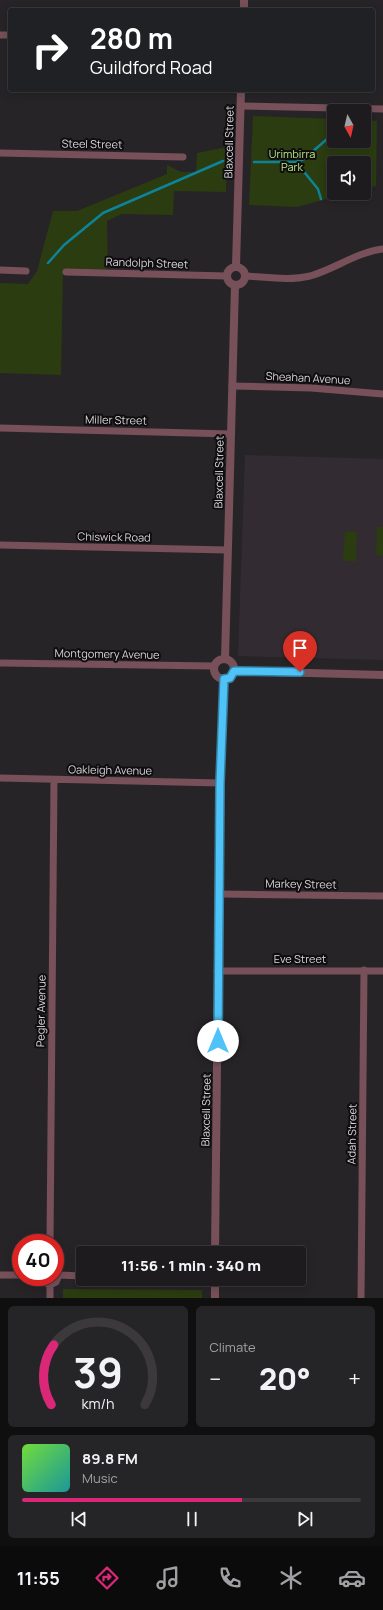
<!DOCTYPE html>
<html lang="en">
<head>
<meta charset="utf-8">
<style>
	:root { --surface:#1d1b1d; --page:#252426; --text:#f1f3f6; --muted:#a0a1a4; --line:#3b393b; --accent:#db2777 }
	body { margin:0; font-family:Manrope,sans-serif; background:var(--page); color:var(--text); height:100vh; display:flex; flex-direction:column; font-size:15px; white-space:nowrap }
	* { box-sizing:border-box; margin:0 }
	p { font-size:13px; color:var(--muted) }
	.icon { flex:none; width:22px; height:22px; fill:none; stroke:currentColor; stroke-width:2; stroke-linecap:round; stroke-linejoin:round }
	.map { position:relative; height:1298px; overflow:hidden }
	.details { display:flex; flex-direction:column; gap:8px; padding:8px; background:#100f10; flex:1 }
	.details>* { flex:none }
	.guide { position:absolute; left:8px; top:8px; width:367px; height:84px; border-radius:4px; box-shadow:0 2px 10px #0003,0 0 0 1px var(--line); background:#202124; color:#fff; overflow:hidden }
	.needle { width:26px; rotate:172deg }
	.tools { position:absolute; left:327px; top:104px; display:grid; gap:8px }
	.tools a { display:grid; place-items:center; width:44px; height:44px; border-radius:4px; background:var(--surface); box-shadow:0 2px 10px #0003,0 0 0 1px var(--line); font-size:20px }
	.speed { position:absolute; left:12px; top:1234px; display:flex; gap:8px; font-size:20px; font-weight:700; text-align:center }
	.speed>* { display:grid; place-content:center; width:52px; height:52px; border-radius:50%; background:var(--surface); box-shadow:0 2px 10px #0003,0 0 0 1px var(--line); line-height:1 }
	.speed .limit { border:6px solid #d22; background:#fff; color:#111 }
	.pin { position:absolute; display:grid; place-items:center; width:34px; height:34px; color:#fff; margin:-41px -17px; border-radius:50% 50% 50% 0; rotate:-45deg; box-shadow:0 0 4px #0007 }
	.pin .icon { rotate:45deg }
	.me { position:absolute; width:44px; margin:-22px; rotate:0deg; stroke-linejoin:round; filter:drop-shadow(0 0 3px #0008) }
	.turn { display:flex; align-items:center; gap:14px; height:84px; padding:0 16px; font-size:18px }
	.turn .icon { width:52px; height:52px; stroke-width:2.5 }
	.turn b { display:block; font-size:28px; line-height:34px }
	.big { font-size:30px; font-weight:800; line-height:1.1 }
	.details .widget { flex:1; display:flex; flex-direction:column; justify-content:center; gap:6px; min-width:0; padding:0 14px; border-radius:6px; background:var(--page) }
	.details .dial { align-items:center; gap:0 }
	.dial svg { height:104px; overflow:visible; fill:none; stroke:var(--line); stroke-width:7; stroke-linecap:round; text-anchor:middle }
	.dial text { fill:var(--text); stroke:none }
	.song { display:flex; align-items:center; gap:12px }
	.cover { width:48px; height:48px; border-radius:6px; background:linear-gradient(135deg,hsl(100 70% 55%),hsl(180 70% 35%)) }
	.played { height:4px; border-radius:2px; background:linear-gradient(90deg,var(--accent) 65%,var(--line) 65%) }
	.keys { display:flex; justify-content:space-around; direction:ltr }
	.heat { display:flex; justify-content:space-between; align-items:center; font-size:22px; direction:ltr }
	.details .tiles { flex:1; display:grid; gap:8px; grid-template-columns:1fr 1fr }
	.widget:last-child { grid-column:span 2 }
	.trip { position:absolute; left:76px; top:1246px; width:230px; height:40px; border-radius:4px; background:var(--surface); box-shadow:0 2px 10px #0003,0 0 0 1px var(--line); font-weight:800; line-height:40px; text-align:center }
	.menu { display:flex; height:64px; justify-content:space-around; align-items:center; background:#0c0b0c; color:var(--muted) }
	.menu .icon { width:28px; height:28px }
	.menu .active { color:var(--accent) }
	.menu b { font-size:18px; color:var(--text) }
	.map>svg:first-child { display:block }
	.built { fill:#332b32 }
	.green { fill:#2a3c10 }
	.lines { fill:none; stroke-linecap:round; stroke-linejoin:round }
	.stream { stroke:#0e8399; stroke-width:2.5 }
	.minor { stroke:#77505a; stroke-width:7 }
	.tertiary { stroke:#77505a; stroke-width:8 }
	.route-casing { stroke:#337fa1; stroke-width:10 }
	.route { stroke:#4fc3f7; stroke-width:7 }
	.labels { text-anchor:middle; stroke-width:4; stroke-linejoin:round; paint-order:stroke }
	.street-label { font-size:11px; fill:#d9d6d8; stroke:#0f0d0f }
	.park-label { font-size:11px; fill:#b7ea7b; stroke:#0f0d0f }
</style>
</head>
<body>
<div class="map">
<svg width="383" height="1298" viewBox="0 0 383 1298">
	<rect width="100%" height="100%" fill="#272427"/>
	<!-- built -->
	<path class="built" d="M245 455 383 459V660L238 656Z"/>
	<!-- green -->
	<path class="green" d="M253 116 334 119V141H364V120L377 121 376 186 364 189V163H334V193H348L297 207 249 205Z
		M227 147 226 192 174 191 173 215 122 214 107 221 108 269H63L61 375 0 373V283L28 284 37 271 53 211H77L167 174V165L181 172H196L197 153Z
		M377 527H383V556L376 555Z
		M345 531 357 532 356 561H343Z
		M63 1289 202 1290V1298H63Z"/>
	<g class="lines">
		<!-- stream -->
		<path class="stream" d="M254 162H296L304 159 334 133
			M296 162 318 189 321 199
			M48 263 64 245 103 213 223 161"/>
		<!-- minor -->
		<path class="minor" d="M0 35H10
			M241 106 383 109
			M0 153 183 157
			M0 270 26 271
			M66 272 227 276
			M245 276C266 277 289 281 310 276 335 269 357 252 383 249
			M232 386 311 388 383 394
			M0 428 231 434
			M0 545 227 550
			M0 663 214 666
			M0 778 220 783
			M219 894 383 896
			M217 971H383
			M50 1243 54 780
			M0 1275H21
			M59 1275 83 1276
			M41 1277C44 1284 50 1286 56 1282L59 1275 58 1270 55 1268
			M50 1298V1285
			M361 1298 364 970"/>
		<!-- tertiary -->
		<path class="tertiary" d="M244 10V0
			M236 266 241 90
			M227 276a9 9 0 1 1 18 0a9 9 0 1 1-18 0Z
			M214 669a10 10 0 1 1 20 0a10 10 0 1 1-20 0Z
			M225 659 235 285
			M234 671 383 675
			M215 1253 220 783 224 679
			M206 1279 209 1283H213L219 1279
			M215 1298V1283"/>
	</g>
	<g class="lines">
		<defs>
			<path id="route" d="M218 1041 220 783 224 679 230 678 234 671 300 672"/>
		</defs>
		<!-- route casing -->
		<use href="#route" class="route-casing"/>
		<!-- route -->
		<use href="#route" class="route"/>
	</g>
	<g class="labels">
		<!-- street labels -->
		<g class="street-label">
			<text transform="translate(229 142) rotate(-89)" y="4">Blaxcell Street</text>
			<text transform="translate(92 144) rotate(1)" y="4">Steel Street</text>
			<text transform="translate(147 263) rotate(2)" y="4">Randolph Street</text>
			<text transform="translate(308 378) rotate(3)" y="4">Sheahan Avenue</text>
			<text transform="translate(116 420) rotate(1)" y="4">Miller Street</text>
			<text transform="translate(219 472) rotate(-89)" y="4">Blaxcell Street</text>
			<text transform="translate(114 537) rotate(1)" y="4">Chiswick Road</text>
			<text transform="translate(107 654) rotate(1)" y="4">Montgomery Avenue</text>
			<text transform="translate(110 770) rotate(1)" y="4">Oakleigh Avenue</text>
			<text transform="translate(301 884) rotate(1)" y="4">Markey Street</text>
			<text x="300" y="963">Eve Street</text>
			<text transform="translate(41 1011) rotate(-89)" y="4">Pegler Avenue</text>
			<text transform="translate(206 1110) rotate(-89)" y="4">Blaxcell Street</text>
			<text transform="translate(352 1134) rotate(-89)" y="4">Adah Street</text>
		</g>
		<!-- park labels -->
		<g class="park-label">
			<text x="292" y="158">Urimbirra<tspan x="292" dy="13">Park</tspan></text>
		</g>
	</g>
</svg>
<div class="tools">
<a><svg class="needle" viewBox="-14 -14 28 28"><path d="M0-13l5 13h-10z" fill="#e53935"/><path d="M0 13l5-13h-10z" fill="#a0a1a4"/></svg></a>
<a><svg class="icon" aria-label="sound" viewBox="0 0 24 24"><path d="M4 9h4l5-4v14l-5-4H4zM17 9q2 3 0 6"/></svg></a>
</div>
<div class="speed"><div class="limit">40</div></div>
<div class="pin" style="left:300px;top:672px;background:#d93025"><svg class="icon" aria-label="arrive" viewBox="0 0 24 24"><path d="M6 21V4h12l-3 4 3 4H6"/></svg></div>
<svg class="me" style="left:218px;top:1041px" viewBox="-20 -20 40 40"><circle r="19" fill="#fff"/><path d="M0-13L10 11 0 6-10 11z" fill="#4fc3f7"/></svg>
<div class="trip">11:56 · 1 min · 340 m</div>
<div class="guide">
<div class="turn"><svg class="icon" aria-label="right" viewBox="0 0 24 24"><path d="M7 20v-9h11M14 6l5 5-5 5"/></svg><div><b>280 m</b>Guildford Road</div></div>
</div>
</div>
<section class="details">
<div class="tiles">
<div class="widget dial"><svg viewBox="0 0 100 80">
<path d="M14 69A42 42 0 1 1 86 69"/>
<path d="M14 69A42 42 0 0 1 16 23" stroke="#db2777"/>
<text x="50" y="56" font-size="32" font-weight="700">39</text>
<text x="50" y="72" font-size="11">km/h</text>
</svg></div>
<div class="widget"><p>Climate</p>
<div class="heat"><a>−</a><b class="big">20°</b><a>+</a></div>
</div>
<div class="widget">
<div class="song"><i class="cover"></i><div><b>89.8 FM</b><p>Music</p></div></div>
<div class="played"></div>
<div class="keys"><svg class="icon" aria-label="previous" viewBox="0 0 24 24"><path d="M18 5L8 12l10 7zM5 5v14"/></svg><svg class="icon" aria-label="pause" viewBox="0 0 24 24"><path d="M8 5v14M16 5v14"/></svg><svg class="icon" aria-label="next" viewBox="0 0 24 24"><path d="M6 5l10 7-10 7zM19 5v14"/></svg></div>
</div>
</div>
</section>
<nav class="menu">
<b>11:55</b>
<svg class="icon active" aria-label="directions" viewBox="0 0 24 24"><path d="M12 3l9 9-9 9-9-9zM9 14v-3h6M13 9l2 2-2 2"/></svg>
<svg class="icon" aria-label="music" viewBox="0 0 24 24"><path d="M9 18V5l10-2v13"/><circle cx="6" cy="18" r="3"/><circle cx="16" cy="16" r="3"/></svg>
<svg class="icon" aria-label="phone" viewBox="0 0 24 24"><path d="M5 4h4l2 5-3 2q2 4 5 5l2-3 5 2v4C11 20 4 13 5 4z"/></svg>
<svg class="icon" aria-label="climate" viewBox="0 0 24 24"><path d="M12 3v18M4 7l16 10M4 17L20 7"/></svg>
<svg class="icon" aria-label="car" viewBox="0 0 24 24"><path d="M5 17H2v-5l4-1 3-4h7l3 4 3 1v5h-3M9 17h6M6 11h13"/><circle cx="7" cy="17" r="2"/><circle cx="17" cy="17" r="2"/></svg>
</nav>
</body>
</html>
